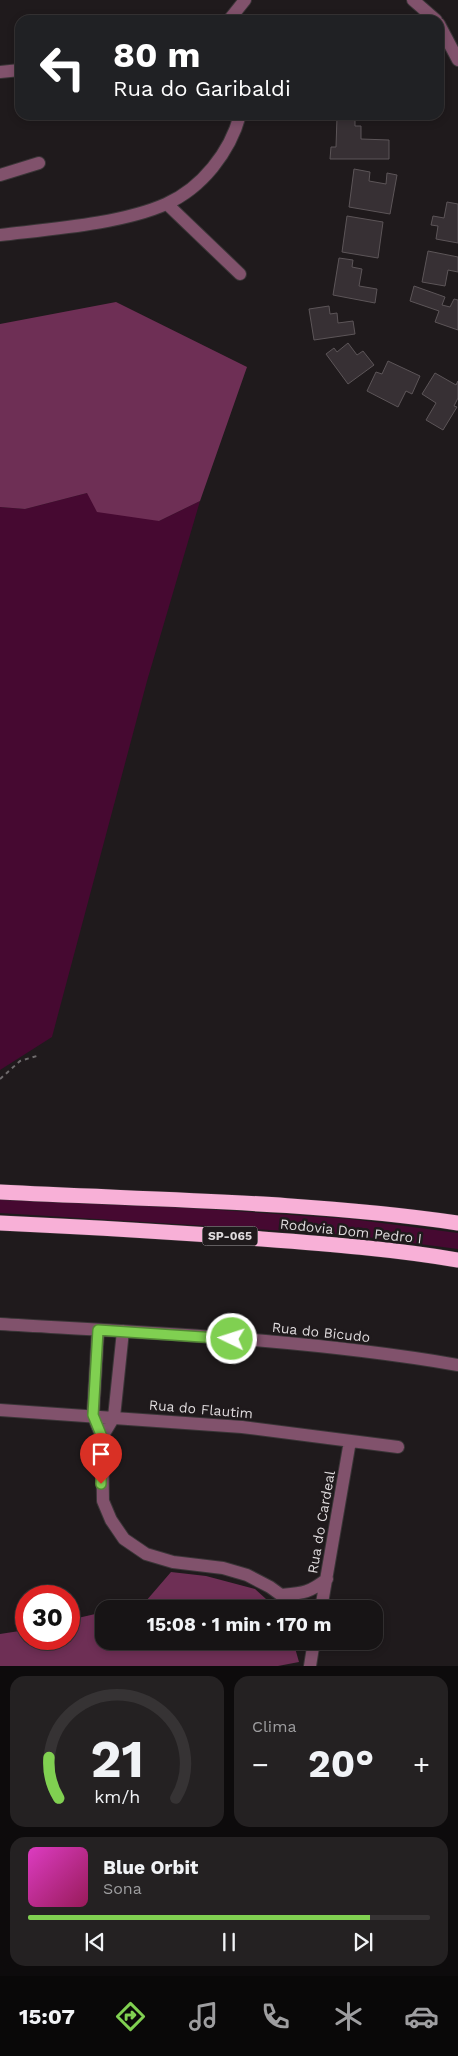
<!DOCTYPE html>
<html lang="pt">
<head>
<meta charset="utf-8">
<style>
	:root { --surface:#171415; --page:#242122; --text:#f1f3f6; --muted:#9e9ea0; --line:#363334; --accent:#80d051 }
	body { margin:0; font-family:"Work Sans",sans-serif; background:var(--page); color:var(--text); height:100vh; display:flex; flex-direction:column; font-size:19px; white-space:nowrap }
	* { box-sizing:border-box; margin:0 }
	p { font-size:16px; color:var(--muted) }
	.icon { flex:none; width:28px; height:28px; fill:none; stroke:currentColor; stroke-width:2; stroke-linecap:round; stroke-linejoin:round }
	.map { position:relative; height:1666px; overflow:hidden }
	.panel { display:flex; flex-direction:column; gap:10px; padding:10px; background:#0d0b0c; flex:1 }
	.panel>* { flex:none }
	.top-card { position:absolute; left:15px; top:15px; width:429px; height:105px; border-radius:15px; box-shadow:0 2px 8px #0003,0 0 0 1px var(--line); background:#202124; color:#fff; overflow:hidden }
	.speed { position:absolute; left:15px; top:1585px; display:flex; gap:10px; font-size:25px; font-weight:700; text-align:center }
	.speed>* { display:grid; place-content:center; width:65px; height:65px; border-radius:50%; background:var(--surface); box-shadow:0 2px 8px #0003,0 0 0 1px var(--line); line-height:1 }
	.speed .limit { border:8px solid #d22; background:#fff; color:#111 }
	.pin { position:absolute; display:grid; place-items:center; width:42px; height:42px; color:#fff; margin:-51px -21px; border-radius:50% 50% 50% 0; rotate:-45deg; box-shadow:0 0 5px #0007 }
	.pin .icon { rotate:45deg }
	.me { position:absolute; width:55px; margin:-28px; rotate:274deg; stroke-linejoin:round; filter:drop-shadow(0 0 4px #0008) }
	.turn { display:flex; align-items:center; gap:18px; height:105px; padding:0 15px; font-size:22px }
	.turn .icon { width:65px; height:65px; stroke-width:2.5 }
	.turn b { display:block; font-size:35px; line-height:42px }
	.big { font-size:38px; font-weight:700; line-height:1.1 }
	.panel .widget { flex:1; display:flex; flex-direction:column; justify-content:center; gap:8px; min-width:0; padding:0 18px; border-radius:15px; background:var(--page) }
	.panel .dial { align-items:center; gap:0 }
	.dial svg { height:130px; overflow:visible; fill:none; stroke:var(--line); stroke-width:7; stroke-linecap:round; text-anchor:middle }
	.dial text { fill:var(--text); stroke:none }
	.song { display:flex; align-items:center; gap:15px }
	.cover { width:60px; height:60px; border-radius:8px; background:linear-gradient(135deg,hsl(310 70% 55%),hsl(330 70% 35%)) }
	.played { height:5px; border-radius:2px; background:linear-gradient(90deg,var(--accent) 85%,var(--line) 85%) }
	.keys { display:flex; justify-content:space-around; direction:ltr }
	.heat { display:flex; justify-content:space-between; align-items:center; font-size:28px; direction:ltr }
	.panel .tiles { flex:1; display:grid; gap:10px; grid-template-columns:1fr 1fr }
	.widget:last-child { grid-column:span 2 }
	.trip { position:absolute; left:95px; top:1600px; width:288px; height:50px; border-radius:15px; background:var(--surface); box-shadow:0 2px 8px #0003,0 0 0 1px var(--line); font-weight:700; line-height:50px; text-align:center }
	.dock { display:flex; height:80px; justify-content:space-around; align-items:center; background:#090808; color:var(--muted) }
	.dock .icon { width:35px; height:35px }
	.dock .current { color:var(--accent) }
	.dock b { font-size:22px; color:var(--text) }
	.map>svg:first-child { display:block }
	.green { fill:#460931 }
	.forest { fill:#6e2f55 }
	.building { fill:#373034; stroke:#5c5558 }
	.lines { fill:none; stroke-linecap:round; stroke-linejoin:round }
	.minor-casing { stroke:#3a3537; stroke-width:14 }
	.tertiary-casing { stroke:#3a3537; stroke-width:14 }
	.motorway-casing { stroke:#3a3537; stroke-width:16 }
	.path { stroke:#6f6b6d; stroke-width:2; stroke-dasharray:4 4; stroke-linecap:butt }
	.minor { stroke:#81526c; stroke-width:12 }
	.tertiary { stroke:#81526c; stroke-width:12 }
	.motorway { stroke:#f8b0d7; stroke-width:15 }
	.route-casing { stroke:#538735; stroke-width:12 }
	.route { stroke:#80d051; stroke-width:9 }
	.labels { text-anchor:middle; stroke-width:5; stroke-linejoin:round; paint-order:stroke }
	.shield { fill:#1f1a1c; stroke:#a5a1a3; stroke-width:1 }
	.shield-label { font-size:12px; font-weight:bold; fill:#dfdbdd }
	.street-label { font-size:14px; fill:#dfdbdd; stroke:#1f1a1c }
</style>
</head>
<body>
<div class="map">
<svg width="458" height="1666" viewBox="0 0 458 1666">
	<rect width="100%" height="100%" fill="#1f1a1c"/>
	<!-- green -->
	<path class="green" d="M87 493 159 521 200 501 147 681 52 1037 0 1070V507L25 509Z
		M0 1199 159 1206 351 1219 458 1233V1249L351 1235 0 1213Z"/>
	<!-- forest -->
	<path class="forest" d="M116 302 247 367 200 501 159 521 97 512 87 493 25 509 0 507V324Z
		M171 1572 206 1576 255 1589 277 1609H116L146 1601Z
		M104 1612V1641H293L299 1662 278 1666H0V1634L26 1630V1639H69V1620Z"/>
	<!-- building -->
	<path class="building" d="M325 115H355V126H361V139L389 140V159H330L331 147H336L337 117Z
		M354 169 370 172 369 181 386 184 387 173 397 175 390 214 349 207Z
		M447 202 458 204V243L436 239 438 226 431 225 433 216 444 218Z
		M347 216 383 222 378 258 342 252Z
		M428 251 458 257V272L448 270 445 286 422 282Z
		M339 258 353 260 352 267 362 269 359 286 377 289 375 303 333 295Z
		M414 286 445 297 442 305 450 307 454 299 458 300V330L435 322 439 311 410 301Z
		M329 306 330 314 337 313 338 323 353 321 355 334 314 340 309 309Z
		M348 343 357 355 363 351 374 365 348 384 326 354 334 348 337 352Z
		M388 361 420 376 412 394 406 391 398 407 367 391 376 372 382 374Z
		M435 373 456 385 458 381V398L454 406 457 407 443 430 426 420 436 403 422 394Z"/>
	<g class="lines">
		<defs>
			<path id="minor" d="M229 20 245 0
				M0 72 20 70
				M0 175 39 163
				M167 204 240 274
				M0 235C50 229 121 224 166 204 202 188 230 152 240 115
				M0 1324C153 1333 307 1339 458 1365
				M98 1330 93 1415 102 1437 103 1501 111 1520 124 1539 146 1554 173 1562 223 1568 247 1575 270 1587 281 1595 289 1609
				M0 1410 242 1427 398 1447
				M102 1437 114 1417 123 1331
				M281 1595C303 1593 309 1593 327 1579
				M321 1609 350 1441
				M310 1666 314 1641"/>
			<path id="tertiary" d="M413 0 436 20
				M439 24 458 60"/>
			<path id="motorway" d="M0 1192C153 1200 307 1201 458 1223
				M0 1223C87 1227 175 1232 262 1239 328 1244 393 1249 458 1260"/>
		</defs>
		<!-- minor casing -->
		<use href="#minor" class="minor-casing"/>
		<!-- tertiary casing -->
		<use href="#tertiary" class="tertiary-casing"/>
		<!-- motorway casing -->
		<use href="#motorway" class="motorway-casing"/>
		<!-- path -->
		<path class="path" d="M0 1079 20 1061 40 1055"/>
		<!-- minor -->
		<use href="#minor" class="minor"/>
		<!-- tertiary -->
		<use href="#tertiary" class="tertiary"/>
		<!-- motorway -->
		<use href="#motorway" class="motorway"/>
	</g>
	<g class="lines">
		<defs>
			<path id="route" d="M101 1484 102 1437 93 1415 98 1330 232 1339"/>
		</defs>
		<!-- route casing -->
		<use href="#route" class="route-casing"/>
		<!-- route -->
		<use href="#route" class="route"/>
	</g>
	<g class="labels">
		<!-- shield labels -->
		<rect class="shield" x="202.5" y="1226.5" width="55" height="19" rx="4"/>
		<g class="shield-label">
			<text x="230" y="1240">SP-065</text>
		</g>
		<!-- street labels -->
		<g class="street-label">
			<text transform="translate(351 1231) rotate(6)" y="5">Rodovia Dom Pedro I</text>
			<text transform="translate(321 1332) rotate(6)" y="5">Rua do Bicudo</text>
			<text transform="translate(201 1409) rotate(5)" y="5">Rua do Flautim</text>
			<text transform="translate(321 1522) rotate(-80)" y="5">Rua do Cardeal</text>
		</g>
	</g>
</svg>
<div class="speed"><div class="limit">30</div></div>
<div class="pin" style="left:101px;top:1484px;background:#d93025"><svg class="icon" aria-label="arrive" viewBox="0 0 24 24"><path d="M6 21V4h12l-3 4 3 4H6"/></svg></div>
<svg class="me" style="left:232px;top:1339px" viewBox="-20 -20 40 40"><circle r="17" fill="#80d051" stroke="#fff" stroke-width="3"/><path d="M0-11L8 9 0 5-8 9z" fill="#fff"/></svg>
<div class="trip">15:08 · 1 min · 170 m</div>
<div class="top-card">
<div class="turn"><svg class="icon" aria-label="left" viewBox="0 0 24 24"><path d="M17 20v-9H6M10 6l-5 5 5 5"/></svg><div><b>80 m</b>Rua do Garibaldi</div></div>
</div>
</div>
<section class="panel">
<div class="tiles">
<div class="widget dial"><svg viewBox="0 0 100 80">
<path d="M14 69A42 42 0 1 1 86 69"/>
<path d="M14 69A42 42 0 0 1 8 44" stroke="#80d051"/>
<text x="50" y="56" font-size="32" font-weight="700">21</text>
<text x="50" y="72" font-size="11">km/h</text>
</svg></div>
<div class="widget"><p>Clima</p>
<div class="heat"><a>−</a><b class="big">20°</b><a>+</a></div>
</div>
<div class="widget">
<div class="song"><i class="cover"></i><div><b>Blue Orbit</b><p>Sona</p></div></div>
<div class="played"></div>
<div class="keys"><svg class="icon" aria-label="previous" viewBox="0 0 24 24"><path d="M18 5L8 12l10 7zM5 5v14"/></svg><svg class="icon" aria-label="pause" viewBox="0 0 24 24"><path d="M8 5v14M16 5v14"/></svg><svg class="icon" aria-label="next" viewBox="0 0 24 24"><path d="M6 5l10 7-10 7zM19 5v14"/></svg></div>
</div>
</div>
</section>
<nav class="dock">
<b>15:07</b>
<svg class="icon current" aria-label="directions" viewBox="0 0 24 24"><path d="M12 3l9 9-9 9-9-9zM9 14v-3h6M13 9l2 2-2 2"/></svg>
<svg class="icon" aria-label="music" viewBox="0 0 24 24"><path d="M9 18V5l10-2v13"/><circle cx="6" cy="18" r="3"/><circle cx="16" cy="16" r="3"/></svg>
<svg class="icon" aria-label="phone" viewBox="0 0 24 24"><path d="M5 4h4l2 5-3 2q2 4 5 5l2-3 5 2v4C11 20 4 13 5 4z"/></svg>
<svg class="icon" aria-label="climate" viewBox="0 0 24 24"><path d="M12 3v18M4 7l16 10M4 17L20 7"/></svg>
<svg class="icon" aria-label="car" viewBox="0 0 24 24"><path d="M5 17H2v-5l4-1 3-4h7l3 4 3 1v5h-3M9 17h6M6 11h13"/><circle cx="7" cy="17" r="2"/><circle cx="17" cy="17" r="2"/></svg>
</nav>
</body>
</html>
